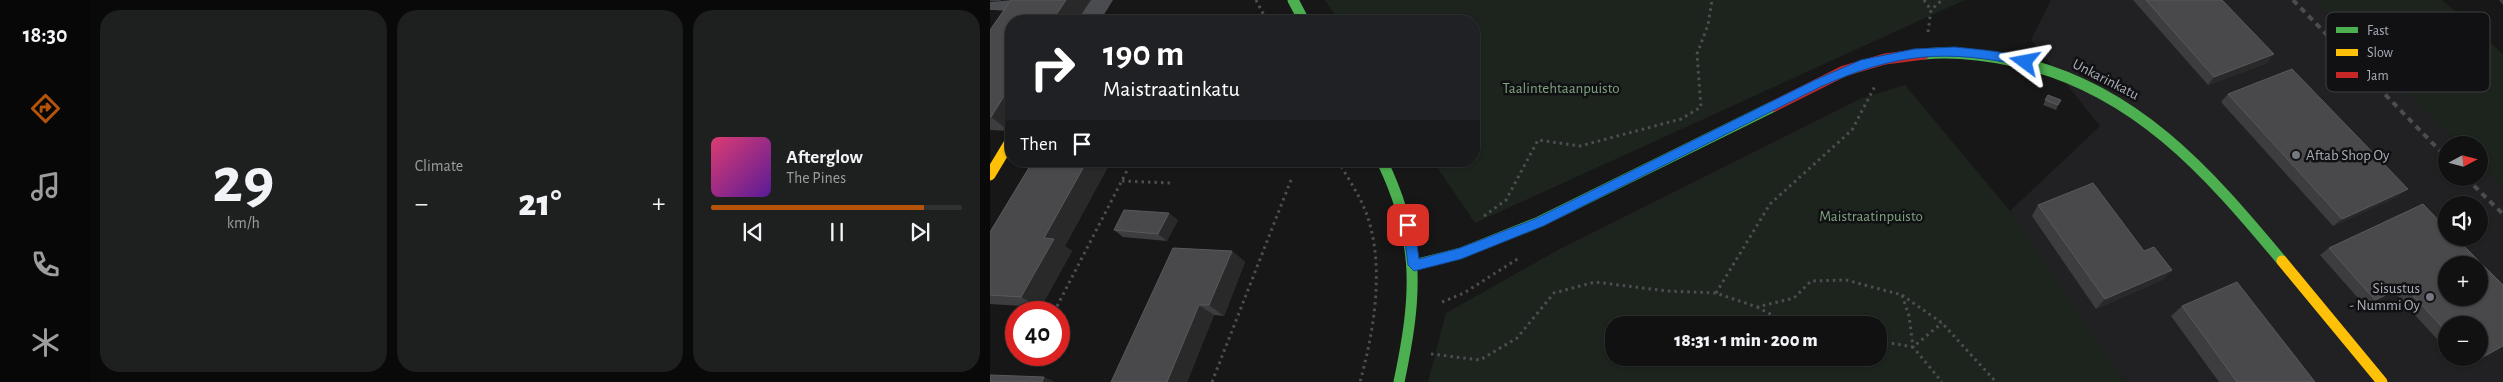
<!DOCTYPE html>
<html lang="en">
<head>
<meta charset="utf-8">
<style>
	:root { --surface:#111; --page:#1e1f1f; --text:#f1f3f6; --muted:#9c9d9f; --line:#303131; --accent:#b45309 }
	body { margin:0; font-family:"Alegreya Sans",sans-serif; background:var(--page); color:var(--text); height:100vh; display:flex; flex-direction:column; font-size:19px; white-space:nowrap }
	* { box-sizing:border-box; margin:0 }
	p { font-size:16px; color:var(--muted) }
	.icon { flex:none; width:28px; height:28px; fill:none; stroke:currentColor; stroke-width:2; stroke-linecap:round; stroke-linejoin:round }
	.map { position:relative; flex:1; overflow:hidden }
	.details { display:flex; flex-direction:column; gap:10px; padding:10px; background:#090909; width:900px }
	.details>* { flex:none }
	.guide { position:absolute; left:15px; top:15px; width:475px; height:152px; border-radius:20px; box-shadow:0 1px 4px #0004,0 0 0 1px var(--line); background:#202124; color:#fff; overflow:hidden }
	.needle { width:32px; rotate:83deg }
	.controls { position:absolute; left:1448px; top:136px; display:grid; gap:10px }
	.controls a { display:grid; place-items:center; width:50px; height:50px; border-radius:50%; background:var(--surface); box-shadow:0 1px 4px #0004,0 0 0 1px var(--line); font-size:25px }
	.speed { position:absolute; left:15px; top:301px; display:flex; gap:10px; font-size:25px; font-weight:700; text-align:center }
	.speed>* { display:grid; place-content:center; width:65px; height:65px; border-radius:50%; background:var(--surface); box-shadow:0 1px 4px #0004,0 0 0 1px var(--line); line-height:1 }
	.speed .limit { border:8px solid #d22; background:#fff; color:#111 }
	.pin { position:absolute; display:grid; place-items:center; width:42px; height:42px; color:#fff; margin:-21px; border-radius:10px; box-shadow:0 2px 8px #0006 }
	.me { position:absolute; width:55px; margin:-28px; rotate:283deg; stroke-linejoin:round; filter:drop-shadow(0 0 4px #0008) }
	.turn { display:flex; align-items:center; gap:18px; height:105px; padding:0 15px; font-size:22px }
	.turn .icon { width:65px; height:65px; stroke-width:2.5 }
	.turn b { display:block; font-size:35px; line-height:42px }
	.then { display:flex; align-items:center; height:48px; padding:0 15px; background:#0003; gap:10px; font-size:19px }
	.big { font-size:38px; font-weight:800; line-height:1.1 }
	.details .card { flex:1; display:flex; flex-direction:column; justify-content:center; gap:8px; min-width:0; padding:0 18px; border-radius:20px; background:var(--page) }
	.details .dial { align-items:center; gap:0 }
	.dial b { font-size:65px; line-height:1 }
	.song { display:flex; align-items:center; gap:15px }
	.cover { width:60px; height:60px; border-radius:8px; background:linear-gradient(135deg,hsl(340 70% 55%),hsl(270 70% 35%)) }
	.played { height:5px; border-radius:2px; background:linear-gradient(90deg,var(--accent) 85%,var(--line) 85%) }
	.keys { display:flex; justify-content:space-around; direction:ltr }
	.heat { display:flex; justify-content:space-between; align-items:center; font-size:28px; direction:ltr }
	.details .tiles { flex:1; display:grid; gap:10px; grid-template-columns:repeat(3,1fr) }
	.trip { position:absolute; left:615px; top:316px; width:282px; height:50px; border-radius:20px; background:var(--surface); box-shadow:0 1px 4px #0004,0 0 0 1px var(--line); font-weight:800; line-height:50px; text-align:center }
	main { display:flex; flex:1; min-height:0 }
	.menu { display:flex; flex-direction:column; width:90px; justify-content:space-around; align-items:center; background:#070707; color:var(--muted) }
	.menu .icon { width:35px; height:35px }
	.menu .selected { color:var(--accent) }
	.menu b { font-size:22px; color:var(--text) }
	.map>svg:first-child { display:block }
	.built { fill:#212123; fill-rule:evenodd }
	.green { fill:#1d241e; fill-rule:evenodd }
	.lines { fill:none; stroke-linecap:round; stroke-linejoin:round }
	.path { stroke:#4d4e52; stroke-width:3; stroke-dasharray:2.5 4; stroke-linecap:butt }
	.lane { fill:#4b4c50; fill-rule:evenodd }
	.street { fill:#4b4c50; fill-rule:evenodd }
	.fast { stroke:#4caf50; stroke-width:11 }
	.slow { stroke:#ffc107; stroke-width:11 }
	.jam { stroke:#c62828; stroke-width:11 }
	.rail { stroke:#4b4c4f; stroke-width:4; stroke-dasharray:6 5; stroke-linecap:butt }
	.wall { fill:#3d3d3f; fill-rule:evenodd }
	.shaded-wall { fill:#29292a }
	.building { fill:#49494c; stroke:#58595d; fill-rule:evenodd }
	.route { fill:#1a73e8; stroke:#114b97 }
	.poi-dot { fill:#757880; stroke:#111113; stroke-width:2 }
	.labels { text-anchor:middle; stroke-width:5; stroke-linejoin:round; paint-order:stroke }
	.street-label { font-size:15px; fill:#a8adb8; stroke:#111113 }
	.park-label { font-size:15px; fill:#7fa381; stroke:#111113 }
	.poi-label { font-size:15px; fill:#a8adb8; stroke:#111113; text-anchor:start }
	.key { fill:#111113; stroke:#3e4045; stroke-width:1 }
	.key-label { font-size:14px; fill:#a8adb8 }
</style>
</head>
<body>
<main>
<nav class="menu">
<b>18:30</b>
<svg class="icon selected" aria-label="directions" viewBox="0 0 24 24"><path d="M12 3l9 9-9 9-9-9zM9 14v-3h6M13 9l2 2-2 2"/></svg>
<svg class="icon" aria-label="music" viewBox="0 0 24 24"><path d="M9 18V5l10-2v13"/><circle cx="6" cy="18" r="3"/><circle cx="16" cy="16" r="3"/></svg>
<svg class="icon" aria-label="phone" viewBox="0 0 24 24"><path d="M5 4h4l2 5-3 2q2 4 5 5l2-3 5 2v4C11 20 4 13 5 4z"/></svg>
<svg class="icon" aria-label="climate" viewBox="0 0 24 24"><path d="M12 3v18M4 7l16 10M4 17L20 7"/></svg>
</nav>
<section class="details">
<div class="tiles">
<div class="card dial"><b>29</b><p>km/h</p></div>
<div class="card"><p>Climate</p>
<div class="heat"><a>−</a><b class="big">21°</b><a>+</a></div>
</div>
<div class="card">
<div class="song"><i class="cover"></i><div><b>Afterglow</b><p>The Pines</p></div></div>
<div class="played"></div>
<div class="keys"><svg class="icon" aria-label="previous" viewBox="0 0 24 24"><path d="M18 5L8 12l10 7zM5 5v14"/></svg><svg class="icon" aria-label="pause" viewBox="0 0 24 24"><path d="M8 5v14M16 5v14"/></svg><svg class="icon" aria-label="next" viewBox="0 0 24 24"><path d="M6 5l10 7-10 7zM19 5v14"/></svg></div>
</div>
</div>
</section>
<div class="map">
<svg width="1513" height="382" viewBox="0 0 1513 382">
	<rect width="100%" height="100%" fill="#171717"/>
	<!-- built -->
	<path class="built" d="M1061 0H1326L1376 53 1470 145H1456V178H1489V163L1513 187V382H1136L1020 211 1110 126 1041 40ZM1456 205H1489V238H1456ZM1456 265H1489V298H1456ZM1456 325H1489V358H1456Z"/>
	<!-- green -->
	<path class="green" d="M335 0H975L485 223 443 161H484V21H349Z
		M1326 0H1452L1513 54V187L1489 163V145H1470L1376 53Z
		M915 85 1020 211 1136 382H438L456 313 570 249 870 99ZM624 325H889V358H624Z"/>
	<g class="lines">
		<!-- path -->
		<path class="path" d="M266 0 277 21
			M934 0 941 10
			M938 32 941 10 952 0
			M348 161C358 178 370 196 377 215 395 267 384 331 370 382
			M132 181 180 183
			M494 216 516 200 548 140 590 146 691 119 711 107 707 54 718 25 722 0
			M726 293 780 204 862 130 885 86
			M912 295 952 323 1006 382
			M452 302 474 293 529 258
			M767 307 801 325
			M64 312 142 161
			M889 341 923 347 952 323
			M441 354 490 360 527 338 564 293 605 282 677 291 726 293 767 307 804 298 821 281 856 280 912 295 919 316 923 347 952 382
			M222 382 301 180"/>
		<!-- lane -->
		<path class="lane" d="M22 0H35C27 14 14 10 0 10V2Z"/>
		<!-- street -->
		<path class="street" d="M99 0H123L110 21H86Z"/>
		<!-- fast -->
		<path class="fast" d="M303 0 314 21
			M934 54C964 51 995 55 1024 61 1144 87 1217 171 1292 261
			M392 161C431 242 427 296 409 382
			M424 265 471 253 549 222 784 106"/>
		<!-- slow -->
		<path class="slow" d="M0 175 21 140
			M1292 261 1392 382"/>
		<!-- jam -->
		<path class="jam" d="M784 106 854 71 895 59 934 54"/>
		<!-- rail -->
		<path class="rail" d="M1303 0 1456 157
			M1476 178 1513 214"/>
	</g>
	<!-- wall -->
	<path class="wall" d="M0 0H11L10 2 0 1Z
		M1143 0H1232L1284 54 1277 63 1218 85Z
		M1509 0H1513V5Z
		M21 21V128L19 131 0 130V30Z
		M1238 94 1409 196 1343 226 1231 102Z
		M1058 95 1068 105 1066 110 1053 105Z
		M43 161H121L75 246 82 251 51 307 0 304V232Z
		M1433 204 1456 228V238H1466L1513 285V346L1472 367 1464 358H1489V325H1456V349L1404 292 1375 306 1330 255 1339 248ZM1456 265H1489V298H1456Z
		M1048 205 1154 251 1182 270 1172 280 1106 309 1042 216Z
		M188 220 177 241 133 237 124 230Z
		M242 251 255 262 234 316 224 315 197 382H121Z
		M1192 306 1325 382H1229L1181 316Z"/>
	<!-- shaded-wall -->
	<path class="shaded-wall" d="M76 0H101L87 21H62Z
		M1284 54 1277 63 1218 85 1224 77Z
		M21 85V128L19 131 1 117Z
		M97 161H121L75 246 82 251 51 307 31 297 54 238Z
		M1418 189 1409 196 1343 226 1352 219Z
		M179 213 188 220 177 241 168 234Z
		M242 251 255 262 234 316 219 305Z
		M1182 270 1172 280 1106 309 1115 299Z
		M1414 286 1404 292 1375 306 1385 300Z
		M209 305 224 315 197 382H177Z
		M54 377 65 382H52Z"/>
	<!-- building -->
	<path class="building" d="M21 0H76L62 21H21V85L1 117H0V30Z
		M1156 0H1232L1284 54 1224 77Z
		M1302 69 1418 189 1352 219 1238 94Z
		M1058 95 1071 100 1068 105 1055 100Z
		M43 161H97L54 238 64 239 31 297 0 295V232Z
		M1103 183 1154 251 1164 247 1182 270 1115 299 1048 205Z
		M1433 204 1456 228V238H1466L1513 285V346L1484 362 1480 358H1489V325H1456V331L1414 286 1385 300 1339 248ZM1456 265H1489V298H1456Z
		M134 210 179 213 168 234 124 230Z
		M183 248 242 251 219 305H209L177 382H121Z
		M1247 282 1325 382H1247L1192 306Z
		M0 375 54 377 52 382H0Z"/>
	<!-- route -->
	<path class="route" d="M965 47C980 49 1032 52 1040 62L1035 66C955 49 907 53 832 86L553 226 471 259 424 271 418 265 413 225 414 221H422L424 225 429 259 470 248 545 219 825 80 871 60 924 49Z"/>
	<!-- markers -->
	<g class="poi-dot">
		<circle cx="1306" cy="155" r="5"/>
		<circle cx="1440" cy="297" r="5"/>
	</g>
	<g class="labels">
		<!-- street labels -->
		<g class="street-label">
			<text transform="translate(1116 79) rotate(27)" y="5">Unkarinkatu</text>
		</g>
		<!-- park labels -->
		<g class="park-label">
			<text x="571" y="93">Taalintehtaanpuisto</text>
			<text x="881" y="221">Maistraatinpuisto</text>
		</g>
		<!-- poi labels -->
		<g class="poi-label">
			<text x="1316" y="160">Aftab Shop Oy</text>
			<text x="1430" y="293" text-anchor="end">Sisustus<tspan x="1430" dy="17">- Nummi Oy</tspan></text>
		</g>
	</g>
	<!-- legend -->
	<rect x="1336" y="12" width="164" height="80" rx="8" class="key"/>
	<rect x="1346" y="27" width="22" height="6" fill="#4caf50"/>
	<rect x="1346" y="49" width="22" height="7" fill="#ffc107"/>
	<rect x="1346" y="72" width="22" height="6" fill="#c62828"/>
	<g class="key-label">
		<text x="1377" y="35">Fast</text>
		<text x="1377" y="57">Slow</text>
		<text x="1377" y="80">Jam</text>
	</g>
</svg>
<div class="controls">
<a><svg class="needle" viewBox="-14 -14 28 28"><path d="M0-13l5 13h-10z" fill="#e53935"/><path d="M0 13l5-13h-10z" fill="#9c9d9f"/></svg></a>
<a><svg class="icon" aria-label="sound" viewBox="0 0 24 24"><path d="M4 9h4l5-4v14l-5-4H4zM17 9q2 3 0 6"/></svg></a>
<a>+</a>
<a>−</a>
</div>
<div class="speed"><div class="limit">40</div></div>
<div class="pin" style="left:418px;top:225px;background:#d93025"><svg class="icon" aria-label="arrive" viewBox="0 0 24 24"><path d="M6 21V4h12l-3 4 3 4H6"/></svg></div>
<svg class="me" style="left:1035px;top:62px" viewBox="-20 -20 40 40"><path d="M0-17L14 15 0 8-14 15z" fill="#1a73e8" stroke="#fff" stroke-width="4"/></svg>
<div class="trip">18:31 · 1 min · 200 m</div>
<div class="guide">
<div class="turn"><svg class="icon" aria-label="right" viewBox="0 0 24 24"><path d="M7 20v-9h11M14 6l5 5-5 5"/></svg><div><b>190 m</b>Maistraatinkatu</div></div>
<div class="then">Then<svg class="icon" aria-label="arrive" viewBox="0 0 24 24"><path d="M6 21V4h12l-3 4 3 4H6"/></svg></div>
</div>
</div>
</main>
</body>
</html>
